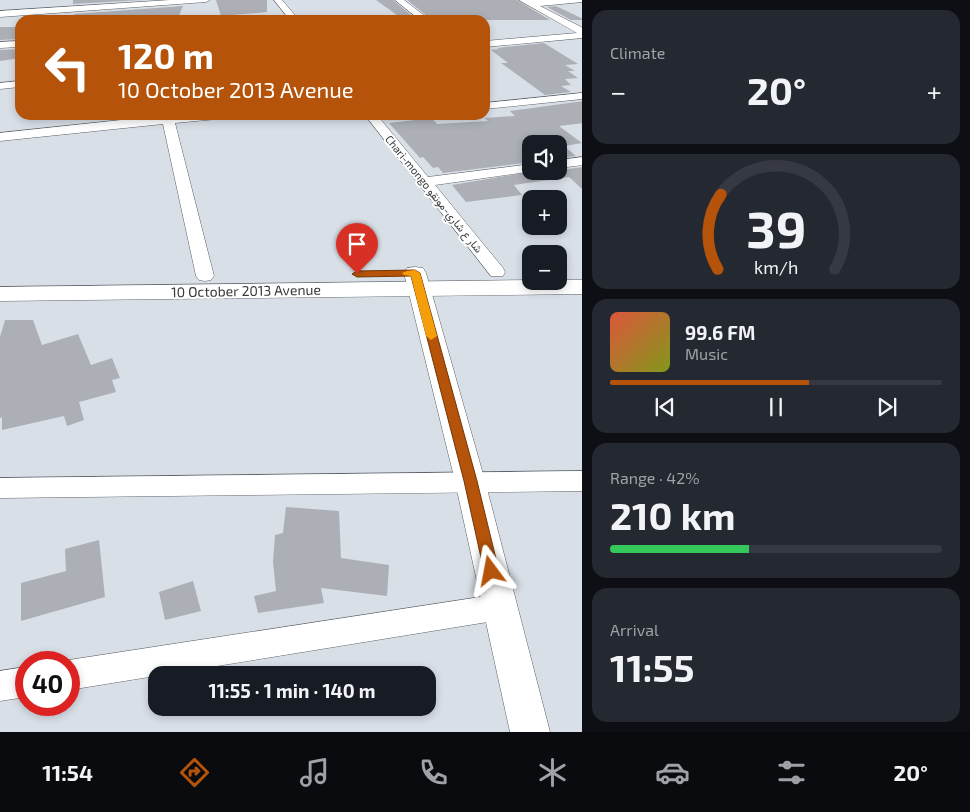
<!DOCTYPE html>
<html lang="en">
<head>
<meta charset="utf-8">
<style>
	:root { --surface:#171b24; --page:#242831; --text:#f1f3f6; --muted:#9ea1a6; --line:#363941; --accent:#b45309 }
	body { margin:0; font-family:"Exo 2",Vazirmatn,sans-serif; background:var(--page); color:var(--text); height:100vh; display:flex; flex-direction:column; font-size:19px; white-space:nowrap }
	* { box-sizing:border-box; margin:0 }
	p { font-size:16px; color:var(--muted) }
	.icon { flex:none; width:28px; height:28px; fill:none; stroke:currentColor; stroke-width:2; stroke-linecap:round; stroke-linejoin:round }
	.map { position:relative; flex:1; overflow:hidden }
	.drawer { display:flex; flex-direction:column; gap:10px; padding:10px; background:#0d0f14; width:388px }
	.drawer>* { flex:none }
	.guide { position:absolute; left:15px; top:15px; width:475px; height:105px; border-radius:15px; box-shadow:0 2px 8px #0003; background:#b45309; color:#fff; overflow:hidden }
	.fabs { position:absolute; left:522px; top:135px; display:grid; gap:10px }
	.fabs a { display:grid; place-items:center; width:45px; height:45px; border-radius:10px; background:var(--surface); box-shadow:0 2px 8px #0003; font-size:25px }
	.speed { position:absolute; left:15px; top:651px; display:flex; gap:10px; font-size:25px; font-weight:700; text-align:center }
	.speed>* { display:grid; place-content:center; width:65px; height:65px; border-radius:50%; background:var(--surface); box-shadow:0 2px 8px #0003; line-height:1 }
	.speed .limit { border:8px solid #d22; background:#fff; color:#111 }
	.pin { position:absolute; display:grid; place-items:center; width:42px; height:42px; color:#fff; margin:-51px -21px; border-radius:50% 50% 50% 0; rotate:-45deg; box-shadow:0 0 5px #0007 }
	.pin .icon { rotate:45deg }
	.me { position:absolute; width:55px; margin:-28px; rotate:347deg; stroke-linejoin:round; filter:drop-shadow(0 0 4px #0008) }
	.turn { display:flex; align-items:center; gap:18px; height:105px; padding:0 20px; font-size:22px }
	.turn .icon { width:65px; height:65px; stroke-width:2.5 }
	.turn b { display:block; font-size:35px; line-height:42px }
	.big { font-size:38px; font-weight:700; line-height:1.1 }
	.drawer .card { flex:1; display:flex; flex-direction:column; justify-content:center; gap:8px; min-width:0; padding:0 18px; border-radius:15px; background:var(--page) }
	.drawer .dial { align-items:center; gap:0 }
	.dial svg { height:130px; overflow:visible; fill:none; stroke:var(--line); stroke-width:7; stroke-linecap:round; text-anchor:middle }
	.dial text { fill:var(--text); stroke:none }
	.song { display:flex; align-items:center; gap:15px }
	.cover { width:60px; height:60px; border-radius:8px; background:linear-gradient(135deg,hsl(10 70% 55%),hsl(70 70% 35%)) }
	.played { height:5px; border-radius:2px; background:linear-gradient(90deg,var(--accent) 60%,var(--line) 60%) }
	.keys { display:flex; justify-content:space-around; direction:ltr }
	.heat { display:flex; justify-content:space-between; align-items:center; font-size:28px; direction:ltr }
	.charge { height:8px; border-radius:4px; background:linear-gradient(90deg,#34c759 42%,var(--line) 0) }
	.trip { position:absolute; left:148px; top:666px; width:288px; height:50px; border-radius:15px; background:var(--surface); box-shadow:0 2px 8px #0003; font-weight:700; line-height:50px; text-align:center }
	.tab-bar { display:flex; height:80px; justify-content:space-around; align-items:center; background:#090b0e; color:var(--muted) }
	.tab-bar .icon { width:35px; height:35px }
	.tab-bar .active { color:var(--accent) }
	.tab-bar b { font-size:22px; color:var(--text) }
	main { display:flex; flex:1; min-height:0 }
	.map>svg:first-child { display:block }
	.building { fill:#adafb7 }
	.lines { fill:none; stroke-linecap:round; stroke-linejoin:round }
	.minor-casing { stroke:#5a5f66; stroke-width:1 }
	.tertiary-casing { stroke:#5a5f66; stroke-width:1 }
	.trunk-casing { stroke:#5a5f66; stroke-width:1 }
	.minor { fill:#fff; fill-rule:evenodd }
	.tertiary { fill:#fff; fill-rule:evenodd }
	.trunk { fill:#fff; fill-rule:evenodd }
	.route { fill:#b45309; stroke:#753606 }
	.slow { fill:#f59e0b }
	.labels { text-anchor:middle; stroke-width:4; stroke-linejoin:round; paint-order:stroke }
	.far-street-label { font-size:11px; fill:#36383b; stroke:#fff }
	.street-label { font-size:14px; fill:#36383b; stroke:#fff }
</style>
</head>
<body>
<main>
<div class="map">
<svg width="583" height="732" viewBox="0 0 583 732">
	<rect width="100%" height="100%" fill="#d9dfe7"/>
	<!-- building -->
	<path class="building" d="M73 0H141L73 4Z
		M216 0H267V12L221 16Z
		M376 0H393L417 20 401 18Z
		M407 0H517L550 20H432Z
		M183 6 177 20H74V14Z
		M556 6 583 19V20H571L547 7Z
		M0 27H20V39L0 40Z
		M544 43 578 64 565 65 575 71H568L578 78 565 79 571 85 561 86 571 92 545 95 501 63H508L491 50 499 49 497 48Z
		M20 49V58L0 61V50Z
		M583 101V123L559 126 582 143 564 146 576 156 559 158V144H531V162L443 173 438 167 433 168 423 157 420 158 389 123 432 118 437 124 488 121 484 118 515 116 510 111Z
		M583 167V190L569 177 514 185 522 195 466 202 452 185 536 171H559V170Z
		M5 320H33L42 345 78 334 91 365 112 358 120 378 112 380 116 392 79 402 84 420 67 426 64 416 2 430V417L0 418V337Z
		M286 507 339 511 341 558 389 565 387 596 321 588 324 603 258 613 254 596 276 591 273 562 275 535 283 533Z
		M99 540 105 597 21 621V583L66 571 65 549Z
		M193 581 201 611 165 620 159 592Z"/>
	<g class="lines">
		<defs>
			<path id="minor" d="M170 0H210L206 2 0 17V11Z
				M274 0H282L299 20H290Z
				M395 0H404L430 20H420Z
				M519 0H583V2L540 6 583 28V38L485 47V41L577 33Z
				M20 41V47L0 48V42Z
				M20 81V87L0 89V83Z
				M583 93V99L485 109V103Z
				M168 115H223L217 119 175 123 214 276 211 280 205 281 199 280 196 276 163 124 0 141V133Z
				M365 115H377L428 177 531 164V171H534L435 185 503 268 505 272 503 276H491Z
				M583 157V165L559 168V160Z
				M583 471V491L0 498V478Z
				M500 594 510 598 514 607 510 616 500 620 69 690V662H63L69 660Z
				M26 667V697L0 701V671Z"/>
			<path id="tertiary" d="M415 267 423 268 426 273 485 481 550 732H510L455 481 404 273 407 268Z"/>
			<path id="trunk" d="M531 280H583V294L0 301V287Z"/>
		</defs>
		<!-- minor casing -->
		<use href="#minor" class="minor-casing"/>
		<!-- tertiary casing -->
		<use href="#tertiary" class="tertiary-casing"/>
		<!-- trunk casing -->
		<use href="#trunk" class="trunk-casing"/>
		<!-- minor -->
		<use href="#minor" class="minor"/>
		<!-- tertiary -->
		<use href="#tertiary" class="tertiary"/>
		<!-- trunk -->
		<use href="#trunk" class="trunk"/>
	</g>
	<!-- route -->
	<path class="route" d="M415 270 420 273 477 481 499 571 496 576 491 578 486 576 484 571 464 481 411 276 357 277 352 274 357 271Z"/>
	<!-- slow -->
	<path class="slow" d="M415 270 420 273 437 336 431 340 426 336 411 276 404 275 402 273 407 271Z"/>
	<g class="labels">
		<!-- far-street labels -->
		<g class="far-street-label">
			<text transform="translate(434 194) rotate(51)" y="4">Chari-mongo شار ع شاري-مونقو</text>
		</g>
		<!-- street labels -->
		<g class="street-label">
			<text transform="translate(246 291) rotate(-1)" y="5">10 October 2013 Avenue</text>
		</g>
	</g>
</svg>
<div class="fabs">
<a><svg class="icon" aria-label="sound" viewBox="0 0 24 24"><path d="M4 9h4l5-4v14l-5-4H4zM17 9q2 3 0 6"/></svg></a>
<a>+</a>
<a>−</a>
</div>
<div class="speed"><div class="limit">40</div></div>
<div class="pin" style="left:357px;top:274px;background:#d93025"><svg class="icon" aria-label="arrive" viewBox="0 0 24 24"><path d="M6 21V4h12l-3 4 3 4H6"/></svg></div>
<svg class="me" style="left:491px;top:571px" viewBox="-20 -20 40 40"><path d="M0-17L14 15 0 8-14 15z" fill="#b45309" stroke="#fff" stroke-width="4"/></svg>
<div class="trip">11:55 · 1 min · 140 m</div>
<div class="guide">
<div class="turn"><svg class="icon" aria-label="left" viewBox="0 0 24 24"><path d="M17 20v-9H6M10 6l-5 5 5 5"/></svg><div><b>120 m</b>10 October 2013 Avenue</div></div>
</div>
</div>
<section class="drawer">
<div class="card"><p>Climate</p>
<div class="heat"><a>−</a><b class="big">20°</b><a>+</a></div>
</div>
<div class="card dial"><svg viewBox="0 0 100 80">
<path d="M14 69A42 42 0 1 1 86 69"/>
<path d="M14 69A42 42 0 0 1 16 23" stroke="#b45309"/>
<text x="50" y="56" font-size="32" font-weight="700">39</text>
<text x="50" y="72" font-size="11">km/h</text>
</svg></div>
<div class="card">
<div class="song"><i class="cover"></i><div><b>99.6 FM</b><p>Music</p></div></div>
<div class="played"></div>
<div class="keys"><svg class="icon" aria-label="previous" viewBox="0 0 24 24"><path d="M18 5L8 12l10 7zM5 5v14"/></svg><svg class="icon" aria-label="pause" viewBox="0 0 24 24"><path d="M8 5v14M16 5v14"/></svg><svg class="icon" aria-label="next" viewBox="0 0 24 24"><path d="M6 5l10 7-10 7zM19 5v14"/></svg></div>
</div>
<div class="card"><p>Range · 42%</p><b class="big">210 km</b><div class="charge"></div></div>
<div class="card"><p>Arrival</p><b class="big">11:55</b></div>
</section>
</main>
<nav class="tab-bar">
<b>11:54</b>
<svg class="icon active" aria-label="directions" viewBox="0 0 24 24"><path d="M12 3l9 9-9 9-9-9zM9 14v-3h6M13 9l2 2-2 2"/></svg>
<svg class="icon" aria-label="music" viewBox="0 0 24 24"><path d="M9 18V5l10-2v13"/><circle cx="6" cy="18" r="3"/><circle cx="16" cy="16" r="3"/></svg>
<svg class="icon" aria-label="phone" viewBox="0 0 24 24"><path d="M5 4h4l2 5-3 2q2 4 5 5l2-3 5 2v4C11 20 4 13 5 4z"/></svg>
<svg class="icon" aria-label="climate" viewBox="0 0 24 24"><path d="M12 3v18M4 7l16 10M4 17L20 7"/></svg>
<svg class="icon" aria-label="car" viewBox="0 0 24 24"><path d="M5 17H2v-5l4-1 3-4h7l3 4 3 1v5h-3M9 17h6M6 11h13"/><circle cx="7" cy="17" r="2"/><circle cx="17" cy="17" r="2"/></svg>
<svg class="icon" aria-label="filters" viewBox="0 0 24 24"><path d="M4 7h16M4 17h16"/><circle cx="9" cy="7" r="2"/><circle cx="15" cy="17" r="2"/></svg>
<b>20°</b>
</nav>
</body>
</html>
